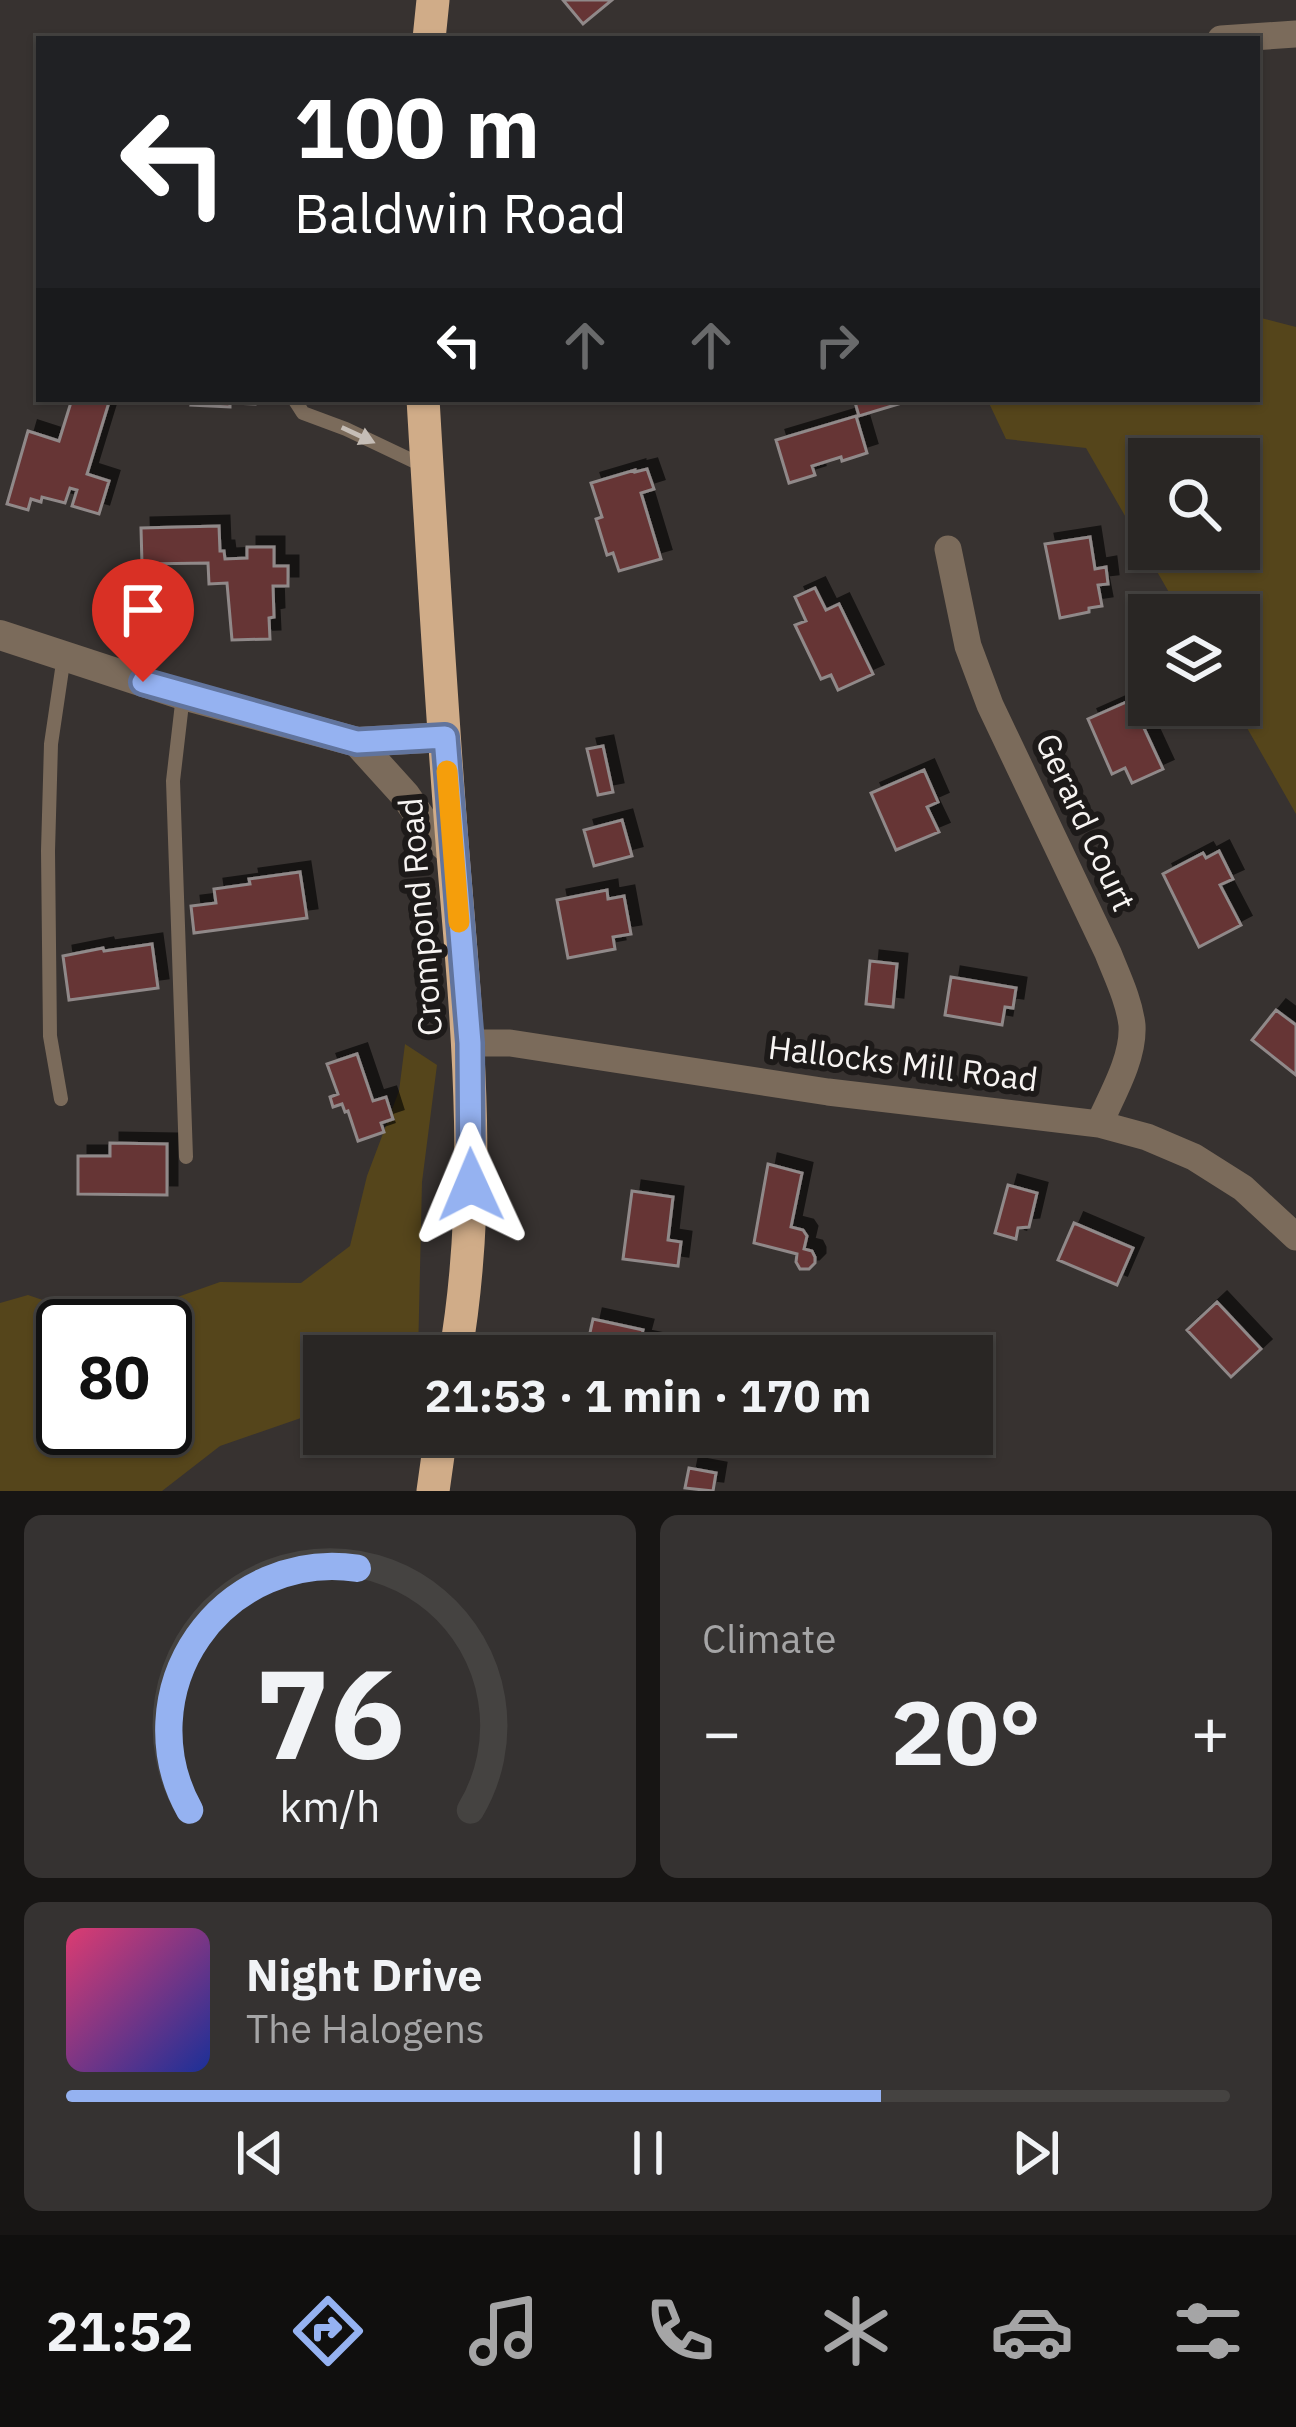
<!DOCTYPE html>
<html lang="en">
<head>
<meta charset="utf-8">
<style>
	:root { --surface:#292624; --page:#353231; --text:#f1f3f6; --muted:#a5a5a6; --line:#454341; --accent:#95b2f1 }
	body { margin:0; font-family:"IBM Plex Sans",sans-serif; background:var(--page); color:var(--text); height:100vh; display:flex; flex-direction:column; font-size:45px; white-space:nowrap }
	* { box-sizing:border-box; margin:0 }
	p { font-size:39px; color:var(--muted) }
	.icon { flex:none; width:66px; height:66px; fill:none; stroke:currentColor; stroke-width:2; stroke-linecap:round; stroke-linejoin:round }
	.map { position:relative; height:1491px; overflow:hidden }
	.side { display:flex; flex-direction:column; gap:24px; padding:24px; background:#171514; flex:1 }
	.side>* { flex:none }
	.banner { position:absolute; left:36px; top:36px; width:1224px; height:366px; border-radius:0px; box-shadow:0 3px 9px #0004,0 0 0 3px var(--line); background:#202124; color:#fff; overflow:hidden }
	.tools { position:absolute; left:1128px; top:438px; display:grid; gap:24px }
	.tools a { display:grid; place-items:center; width:132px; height:132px; border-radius:0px; background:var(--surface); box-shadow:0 3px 9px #0004,0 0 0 3px var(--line); font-size:60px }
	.speed { position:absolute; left:36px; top:1299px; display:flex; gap:24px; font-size:60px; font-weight:700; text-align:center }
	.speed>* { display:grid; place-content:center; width:156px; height:156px; border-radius:50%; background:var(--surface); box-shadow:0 3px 9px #0004,0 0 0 3px var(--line); line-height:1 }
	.speed .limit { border:6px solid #111; border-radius:18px; background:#fff; color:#111 }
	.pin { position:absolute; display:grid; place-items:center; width:102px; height:102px; color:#fff; margin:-123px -51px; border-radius:50% 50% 50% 0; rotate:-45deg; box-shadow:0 0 12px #0007 }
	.pin .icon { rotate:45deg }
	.me { position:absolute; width:132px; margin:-66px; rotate:359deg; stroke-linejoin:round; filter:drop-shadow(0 0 9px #0008) }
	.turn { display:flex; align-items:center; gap:42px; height:252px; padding:0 60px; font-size:54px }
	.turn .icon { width:156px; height:156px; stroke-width:2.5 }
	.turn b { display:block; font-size:84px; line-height:102px }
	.lanes { display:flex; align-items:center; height:114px; padding:0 60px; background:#0003; justify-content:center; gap:60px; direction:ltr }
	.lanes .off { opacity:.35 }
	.big { font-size:90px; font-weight:800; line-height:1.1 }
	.side .card { flex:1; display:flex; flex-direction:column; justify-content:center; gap:18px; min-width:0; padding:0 42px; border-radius:18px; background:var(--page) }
	.side .dial { align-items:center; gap:0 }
	.dial svg { height:312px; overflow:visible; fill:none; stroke:var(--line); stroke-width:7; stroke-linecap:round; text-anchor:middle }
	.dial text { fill:var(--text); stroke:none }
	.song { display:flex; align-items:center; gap:36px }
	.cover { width:144px; height:144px; border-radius:18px; background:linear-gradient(135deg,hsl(340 70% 55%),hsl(230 70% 35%)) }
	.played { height:12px; border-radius:6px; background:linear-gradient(90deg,var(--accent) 70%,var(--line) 70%) }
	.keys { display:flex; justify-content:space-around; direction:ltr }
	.heat { display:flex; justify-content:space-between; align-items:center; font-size:66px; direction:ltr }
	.side .tiles { flex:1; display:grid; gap:24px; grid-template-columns:1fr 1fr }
	.card:last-child { grid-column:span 2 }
	.trip { position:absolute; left:303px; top:1335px; width:690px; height:120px; border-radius:0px; background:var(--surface); box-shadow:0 3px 9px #0004,0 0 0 3px var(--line); font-weight:800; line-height:120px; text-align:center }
	.tabs { display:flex; height:192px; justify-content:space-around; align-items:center; background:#100f0e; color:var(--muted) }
	.tabs .icon { width:84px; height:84px }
	.tabs .current { color:var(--accent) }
	.tabs b { font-size:54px; color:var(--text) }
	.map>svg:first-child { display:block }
	.green { fill:#55451b; fill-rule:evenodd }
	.building { fill:#663536; stroke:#908989; stroke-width:3; filter:url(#shadow) }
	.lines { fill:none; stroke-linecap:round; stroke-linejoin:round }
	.service { stroke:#7b6b5b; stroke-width:14 }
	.minor { stroke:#7b6b5b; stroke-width:27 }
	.tertiary { stroke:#7b6b5b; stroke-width:30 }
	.trunk { stroke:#d0ac88; stroke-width:33 }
	.oneway { fill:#c5bdb6 }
	.route-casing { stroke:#61749d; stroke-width:30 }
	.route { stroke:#95b2f1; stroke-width:21 }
	.slow { stroke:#f59e0b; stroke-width:21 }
	.labels { text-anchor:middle; stroke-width:12; stroke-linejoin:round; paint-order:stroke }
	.street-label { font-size:33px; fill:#f7f4f2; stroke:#1d1a19 }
</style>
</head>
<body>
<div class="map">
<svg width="1296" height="1491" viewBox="0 0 1296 1491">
	<defs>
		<filter id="shadow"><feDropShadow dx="10" dy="-10" stdDeviation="0" flood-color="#0009"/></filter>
	</defs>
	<rect width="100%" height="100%" fill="#373230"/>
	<!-- green -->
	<path class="green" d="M1257 317 1296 327V814L1234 705H1239V615H1182L1086 448 1006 439 988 401 1257 399ZM1149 459H1239V549H1149Z
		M405 1044 437 1065 422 1182 418 1356H324V1410L220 1446 162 1491H0V1303L28 1295 107 1322 220 1282 301 1283 350 1246 367 1176 399 1091ZM63 1326H165V1428H63Z"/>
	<!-- building -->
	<path class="building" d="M563 0H612L583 24Z
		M72 399H110L87 474 109 481 99 514 72 506 77 490 70 488 65 503 42 497 41 502 31 499 28 510 7 504 28 431 59 441Z
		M255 399V404L230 403V407L191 405 192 400H169Z
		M854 399H901L902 403 859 416Z
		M856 416 867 453 842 461 841 457 812 466 815 475 789 483 776 440Z
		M647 469 654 489 641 493 661 559 619 571 613 553 607 555 596 519 602 517 591 483 635 470V472Z
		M219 526 220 551H224L225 559 247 558V547H274V566H288V586H273L274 617 269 618 270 639 232 640 227 583 209 584 208 563 142 564 141 528Z
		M1090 537 1095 569 1106 567 1108 584 1098 585 1102 606 1089 608V612L1060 618 1045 544Z
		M815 588 826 610 839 604 873 674 838 690 831 675 821 679 795 625 806 621 795 597Z
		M1131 700 1163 769 1132 783 1125 768 1112 774 1088 719Z
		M603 746 613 792 598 795 587 749Z
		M924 770 938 802 927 807 939 832 896 850 871 793Z
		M622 820 632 856 594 866 584 830Z
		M1219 851 1233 879 1220 885 1241 925 1199 947 1163 874 1203 853 1206 858Z
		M300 872 307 918 194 933 191 906 216 903 214 889 250 884 249 879Z
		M607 890 608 899 624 896 631 934 613 937 615 949 568 958 557 900Z
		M152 944 158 988 69 1000 63 956 103 948 104 951Z
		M870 961 897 964 893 1007 866 1004Z
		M951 977 1016 988 1013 1008 1005 1007 1002 1025 945 1015Z
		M1276 1010 1296 1025V1075L1252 1040Z
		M357 1054 373 1101 386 1097 393 1119 381 1123 384 1132 358 1141 348 1111 345 1112 342 1104 333 1107 330 1097 338 1094 327 1064Z
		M110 1143 167 1144V1195L78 1194V1156H110Z
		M768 1164 802 1173 791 1227 803 1230 807 1236 804 1249 812 1251 815 1257V1263L809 1269H800L796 1262 797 1254 754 1243Z
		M1008 1185 1037 1193 1029 1227 1018 1228 1016 1239 995 1233Z
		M632 1191 673 1197 668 1240 681 1242 678 1266 623 1259Z
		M1074 1223 1133 1248 1117 1285 1058 1260Z
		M1217 1302 1261 1349 1231 1377 1187 1330Z
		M593 1319 643 1330 640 1341 665 1346 663 1356H601L586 1351Z
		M579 1434H627L624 1451 577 1442Z
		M689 1468 716 1473 713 1491 685 1488Z"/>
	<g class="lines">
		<!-- service -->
		<path class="service" d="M294 399 303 413 346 429 426 467
			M183 695 173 781 186 1157
			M61 1099 50 1036 48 851 51 744 64 656"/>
		<!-- minor -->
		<path class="minor" d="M1221 39 1296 34
			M948 549 968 646 990 705 1108 953C1117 976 1129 1000 1132 1025 1134 1058 1112 1095 1099 1124
			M469 1043H510L828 1092 1099 1124 1147 1137 1194 1157 1243 1188 1296 1237"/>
		<!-- tertiary -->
		<path class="tertiary" d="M0 635 183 695 357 742 445 737
			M357 742 405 795 431 833 453 853"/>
		<!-- trunk -->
		<path class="trunk" d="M429 39 433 0
			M423 399C432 551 441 703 453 855 467 1022 484 1190 455 1356
			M433 1491 441 1434"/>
	</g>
	<!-- one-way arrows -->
	<defs><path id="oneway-solid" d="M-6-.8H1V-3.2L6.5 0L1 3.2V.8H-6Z" transform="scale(3)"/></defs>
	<use class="oneway" href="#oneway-solid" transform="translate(358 435) rotate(25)"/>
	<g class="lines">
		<defs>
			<path id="route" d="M143 682 357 742 445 737 470 1043 471 1185"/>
		</defs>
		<!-- route casing -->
		<use href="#route" class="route-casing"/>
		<!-- route -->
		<use href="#route" class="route"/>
		<!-- slow -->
		<path class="slow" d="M447 771 459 922"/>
	</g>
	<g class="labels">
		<!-- street labels -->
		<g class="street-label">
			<text transform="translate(1086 822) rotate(65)" y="12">Gerard Court</text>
			<text transform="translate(420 917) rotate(-95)" y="12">Crompond Road</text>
			<text transform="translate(903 1063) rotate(7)" y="12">Hallocks Mill Road</text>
		</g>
	</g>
</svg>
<div class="tools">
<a><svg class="icon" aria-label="search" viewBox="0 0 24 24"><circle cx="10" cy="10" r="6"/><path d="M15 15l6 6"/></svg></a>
<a><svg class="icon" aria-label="layers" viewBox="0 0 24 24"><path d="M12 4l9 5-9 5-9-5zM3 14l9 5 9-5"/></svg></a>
</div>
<div class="speed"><div class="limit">80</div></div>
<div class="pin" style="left:143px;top:682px;background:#d93025"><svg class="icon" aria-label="arrive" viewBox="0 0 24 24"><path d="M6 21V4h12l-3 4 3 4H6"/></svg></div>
<svg class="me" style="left:471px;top:1185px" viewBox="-20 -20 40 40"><path d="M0-17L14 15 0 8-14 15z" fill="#95b2f1" stroke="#fff" stroke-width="4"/></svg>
<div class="trip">21:53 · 1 min · 170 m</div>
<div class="banner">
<div class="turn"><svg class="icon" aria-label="left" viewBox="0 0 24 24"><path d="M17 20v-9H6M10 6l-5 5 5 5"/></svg><div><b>100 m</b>Baldwin Road</div></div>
<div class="lanes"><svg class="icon" aria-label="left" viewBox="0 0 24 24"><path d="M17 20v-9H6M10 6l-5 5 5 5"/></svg><svg class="icon off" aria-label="ahead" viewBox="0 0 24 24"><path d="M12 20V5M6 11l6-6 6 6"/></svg><svg class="icon off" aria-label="ahead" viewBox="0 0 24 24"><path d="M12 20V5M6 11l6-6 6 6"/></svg><svg class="icon off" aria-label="right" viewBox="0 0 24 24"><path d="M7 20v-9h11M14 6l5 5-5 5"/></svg></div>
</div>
</div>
<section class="side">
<div class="tiles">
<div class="card dial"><svg viewBox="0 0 100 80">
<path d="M14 69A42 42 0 1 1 86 69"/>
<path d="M14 69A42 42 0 0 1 57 7" stroke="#95b2f1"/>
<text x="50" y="56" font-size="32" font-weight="700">76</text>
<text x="50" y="72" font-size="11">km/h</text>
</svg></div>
<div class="card"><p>Climate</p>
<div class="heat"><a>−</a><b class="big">20°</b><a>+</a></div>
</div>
<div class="card">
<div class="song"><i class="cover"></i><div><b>Night Drive</b><p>The Halogens</p></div></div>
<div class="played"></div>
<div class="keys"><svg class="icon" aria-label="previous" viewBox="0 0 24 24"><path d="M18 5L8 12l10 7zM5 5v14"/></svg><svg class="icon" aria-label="pause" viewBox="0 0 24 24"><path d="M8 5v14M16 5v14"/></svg><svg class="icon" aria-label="next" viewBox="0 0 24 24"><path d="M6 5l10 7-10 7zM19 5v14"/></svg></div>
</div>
</div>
</section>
<nav class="tabs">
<b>21:52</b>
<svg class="icon current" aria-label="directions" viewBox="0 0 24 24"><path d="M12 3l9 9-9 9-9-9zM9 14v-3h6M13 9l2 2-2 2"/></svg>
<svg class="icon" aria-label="music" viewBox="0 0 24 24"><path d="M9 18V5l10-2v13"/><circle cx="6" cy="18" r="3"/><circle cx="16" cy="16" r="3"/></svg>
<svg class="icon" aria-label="phone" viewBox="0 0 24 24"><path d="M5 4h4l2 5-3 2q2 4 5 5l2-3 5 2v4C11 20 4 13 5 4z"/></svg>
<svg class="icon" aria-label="climate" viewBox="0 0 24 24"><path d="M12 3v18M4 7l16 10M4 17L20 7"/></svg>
<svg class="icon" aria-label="car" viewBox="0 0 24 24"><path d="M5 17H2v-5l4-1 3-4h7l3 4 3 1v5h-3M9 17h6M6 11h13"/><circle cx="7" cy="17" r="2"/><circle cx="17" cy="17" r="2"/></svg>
<svg class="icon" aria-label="filters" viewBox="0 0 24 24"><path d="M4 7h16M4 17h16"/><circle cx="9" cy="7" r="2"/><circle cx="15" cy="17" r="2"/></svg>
</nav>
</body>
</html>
